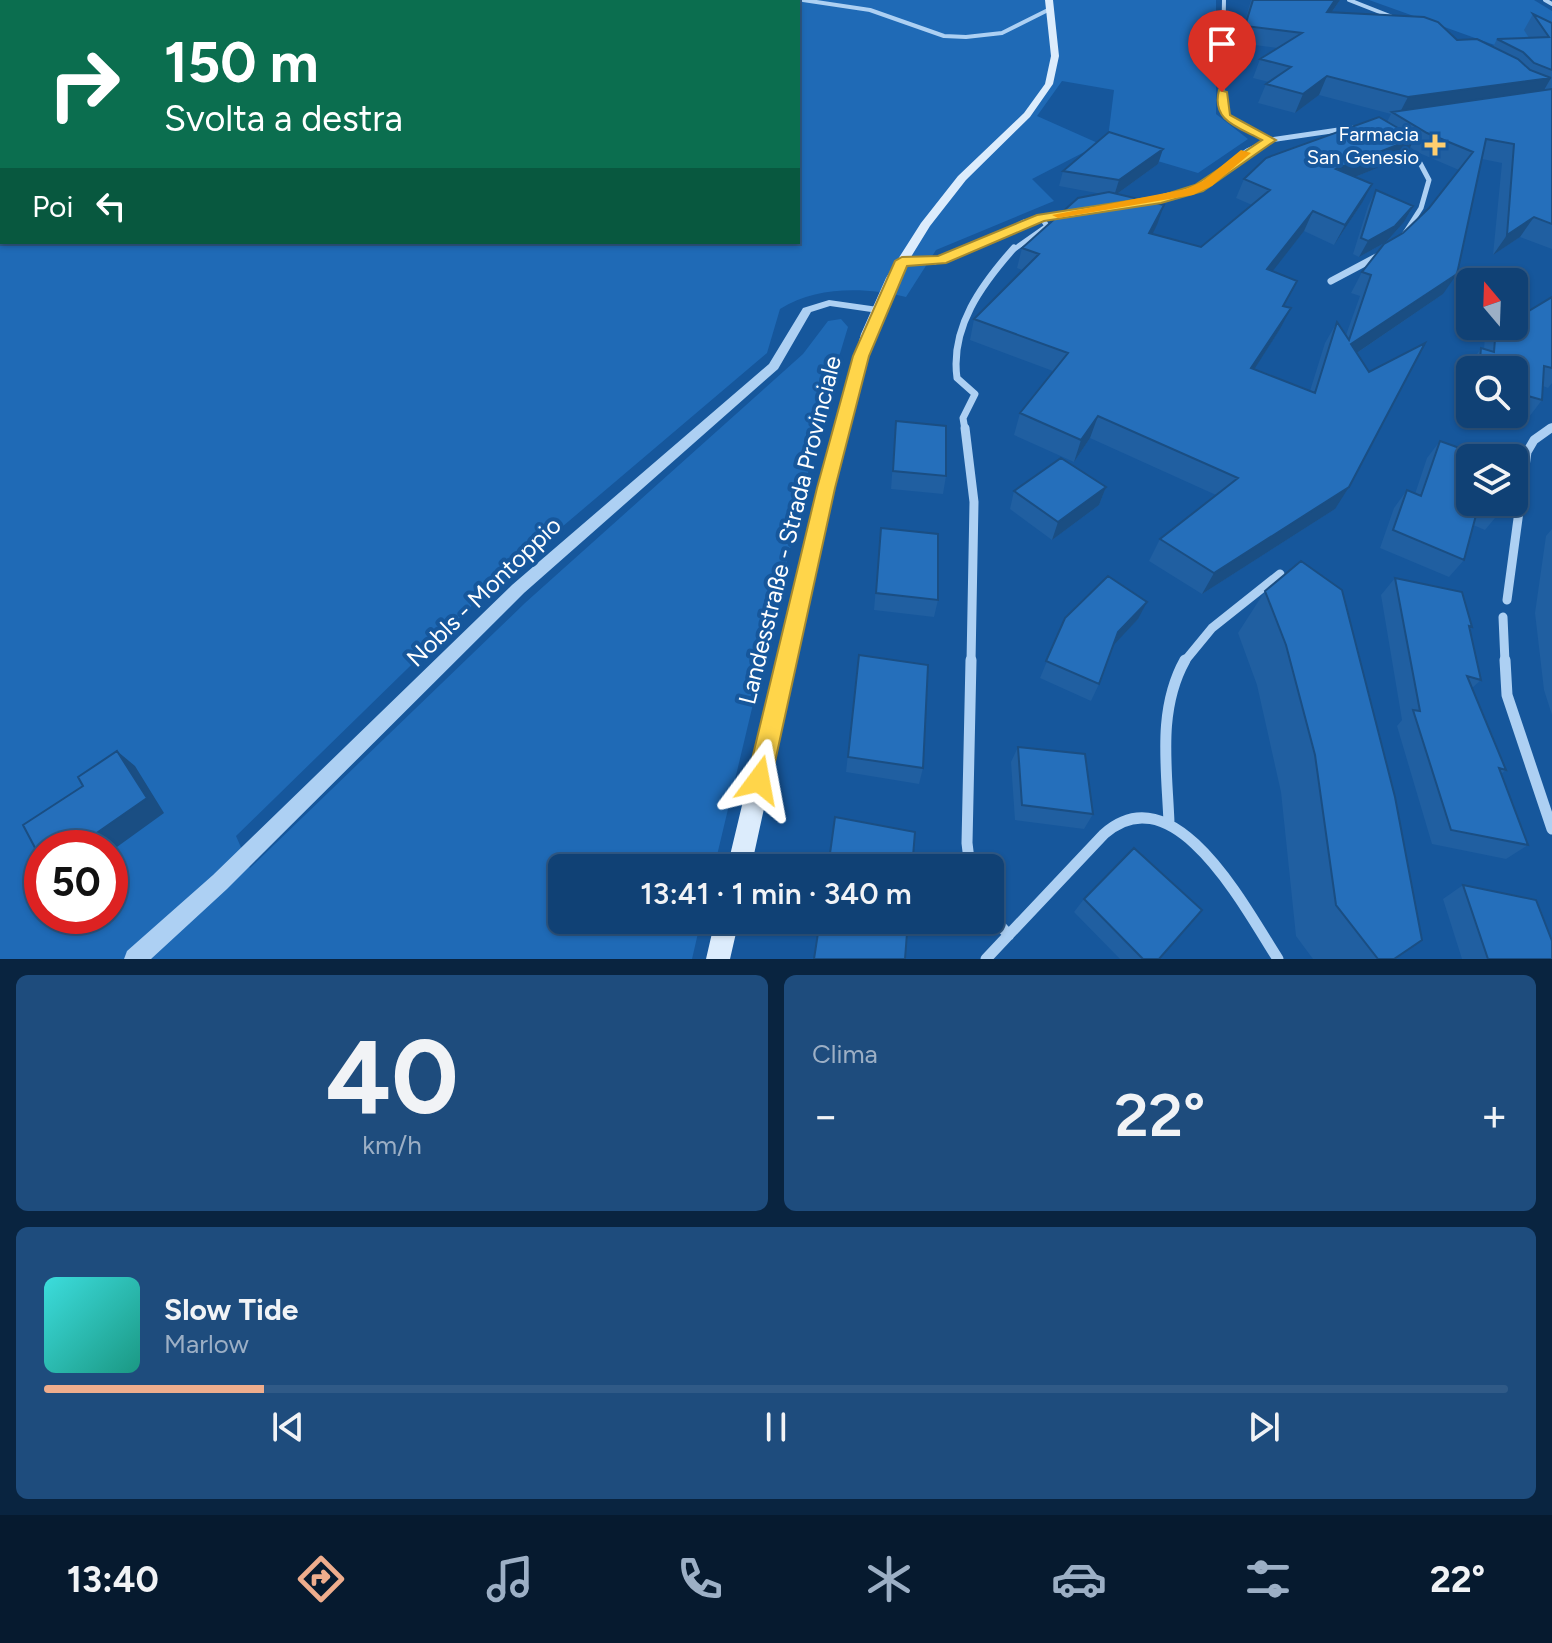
<!DOCTYPE html>
<html lang="it">
<head>
<meta charset="utf-8">
<style>
	:root { --surface:#104175; --page:#1e4c7d; --text:#f1f3f6; --muted:#9cafc5; --line:#305a87; --accent:#eead8d }
	body { margin:0; font-family:Figtree,sans-serif; background:var(--page); color:var(--text); height:100vh; display:flex; flex-direction:column; font-size:30px; white-space:nowrap }
	* { box-sizing:border-box; margin:0 }
	p { font-size:26px; color:var(--muted) }
	.icon { flex:none; width:44px; height:44px; fill:none; stroke:currentColor; stroke-width:2; stroke-linecap:round; stroke-linejoin:round }
	.map { position:relative; height:959px; overflow:hidden }
	.drawer { display:flex; flex-direction:column; gap:16px; padding:16px; background:#092440; flex:1 }
	.drawer>* { flex:none }
	.hud { position:absolute; left:0px; top:0px; width:800px; height:244px; box-shadow:0 2px 6px #0004,0 0 0 2px var(--line); background:#0b6e4f; color:#fff; overflow:hidden }
	.needle { width:52px; rotate:341deg }
	.buttons { position:absolute; left:1456px; top:268px; display:grid; gap:16px }
	.buttons a { display:grid; place-items:center; width:72px; height:72px; border-radius:12px; background:var(--surface); box-shadow:0 2px 6px #0004,0 0 0 2px var(--line); font-size:40px }
	.speed { position:absolute; left:24px; top:830px; display:flex; gap:16px; font-size:40px; font-weight:700; text-align:center }
	.speed>* { display:grid; place-content:center; width:104px; height:104px; border-radius:50%; background:var(--surface); box-shadow:0 2px 6px #0004,0 0 0 2px var(--line); line-height:1 }
	.speed .limit { border:12px solid #d22; background:#fff; color:#111 }
	.pin { position:absolute; display:grid; place-items:center; width:68px; height:68px; color:#fff; margin:-82px -34px; border-radius:50% 50% 50% 0; rotate:-45deg; box-shadow:0 0 8px #0007 }
	.pin .icon { rotate:45deg }
	.me { position:absolute; width:88px; margin:-44px; rotate:13deg; stroke-linejoin:round; filter:drop-shadow(0 0 6px #0008) }
	.turn { display:flex; align-items:center; gap:28px; height:168px; padding:0 32px; font-size:36px }
	.turn .icon { width:104px; height:104px; stroke-width:2.5 }
	.turn b { display:block; font-size:56px; line-height:68px }
	.then { display:flex; align-items:center; height:76px; padding:0 32px; background:#0003; gap:16px; font-size:30px }
	.big { font-size:60px; font-weight:600; line-height:1.1 }
	.drawer .widget { flex:1; display:flex; flex-direction:column; justify-content:center; gap:12px; min-width:0; padding:0 28px; border-radius:12px; background:var(--page) }
	.drawer .dial { align-items:center; gap:0 }
	.dial b { font-size:104px; line-height:1 }
	.song { display:flex; align-items:center; gap:24px }
	.cover { width:96px; height:96px; border-radius:12px; background:linear-gradient(135deg,hsl(180 70% 55%),hsl(170 70% 35%)) }
	.played { height:8px; border-radius:4px; background:linear-gradient(90deg,var(--accent) 15%,var(--line) 15%) }
	.keys { display:flex; justify-content:space-around; direction:ltr }
	.heat { display:flex; justify-content:space-between; align-items:center; font-size:44px; direction:ltr }
	.drawer .tiles { flex:1; display:grid; gap:16px; grid-template-columns:1fr 1fr }
	.widget:last-child { grid-column:span 2 }
	.trip { position:absolute; left:548px; top:854px; width:456px; height:80px; border-radius:12px; background:var(--surface); box-shadow:0 2px 6px #0004,0 0 0 2px var(--line); font-weight:600; line-height:80px; text-align:center }
	.tabs { display:flex; height:128px; justify-content:space-around; align-items:center; background:#061a2f; color:var(--muted) }
	.tabs .icon { width:56px; height:56px }
	.tabs .selected { color:var(--accent) }
	.tabs b { font-size:36px; color:var(--text) }
	.map>svg:first-child { display:block }
	.green { fill:#1f6ab6; fill-rule:evenodd }
	.lines { fill:none; stroke-linecap:round; stroke-linejoin:round }
	.minor-far4 { stroke:#add0f3; stroke-width:4 }
	.minor-far3 { stroke:#add0f3; stroke-width:5 }
	.minor-far2 { stroke:#add0f3; stroke-width:7 }
	.minor-far1 { stroke:#add0f3; stroke-width:9 }
	.minor { stroke:#add0f3; stroke-width:11 }
	.tertiary { fill:#add0f3; fill-rule:evenodd }
	.secondary { fill:#dcecfc; fill-rule:evenodd }
	.wall { fill:#205fa1; fill-rule:evenodd }
	.shaded-wall { fill:#1a4e83 }
	.building { fill:#256fbb; stroke:#1a4e83; stroke-width:2 }
	.route { fill:#ffd54a; stroke:#a68a30; stroke-width:2 }
	.slow { fill:#f59e0b }
	.poi-dot { fill:#ffce6f; stroke:#16579c; stroke-width:3 }
	.labels { text-anchor:middle; stroke-width:8; stroke-linejoin:round; paint-order:stroke }
	.far-poi-label { font-size:20px; fill:#fff; stroke:#16579c; text-anchor:end }
	.street-label { font-size:24px; fill:#fff; stroke:#16579c }
</style>
</head>
<body>
<div class="map">
<svg width="1552" height="959" viewBox="0 0 1552 959">
	<rect width="100%" height="100%" fill="#16579c"/>
	<!-- green -->
	<path class="green" d="M0 0H1216V114L1248 139 1198 173 1107 146 1114 90 1062 81 1037 116 1100 144 1032 179 1054 201 936 250 906 297C865 287 817 286 780 309L767 353 490 588 236 836 250 868 525 603 803 354 828 321 841 319 848 327 835 370 841 372 812 456 714 868H562V920H701L692 959H0ZM2 2H798V242H2ZM42 848H110V916H42Z
		M1369 0H1534L1552 11V61H1539Z"/>
	<g class="lines">
		<!-- minor-far4 -->
		<path class="minor-far4" d="M803 0 870 10 944 36 966 37 1002 33 1050 9
			M1349 0 1400 20
			M1545 0 1552 4
			M615 2 622 0
			M1222 110 1224 0"/>
		<!-- minor-far3 -->
		<path class="minor-far3" d="M1222 108 1226 117 1270 140 1352 128
			M1398 147 1420 163 1429 180 1421 208 1405 233
			M1140 202 1199 188 1247 151 1270 140
			M967 250 1024 222 1067 213
			M1013 250 1047 226 1041 217"/>
		<!-- minor-far2 -->
		<path class="minor-far2" d="M902 261H935L971 248
			M1331 281 1380 255
			M965 430 963 418 975 394 957 378C950 327 982 284 1014 248
			M1548 430 1552 427"/>
		<!-- minor-far1 -->
		<path class="minor-far1" d="M965 428 974 502 971 662
			M1507 600 1527 452 1534 440 1551 428
			M1503 617 1505 662
			M1184 662 1212 628 1280 574"/>
		<!-- minor -->
		<path class="minor" d="M1505 660 1507 695 1552 829
			M1169 823C1167 768 1157 710 1185 660
			M970 868 967 843 971 660
			M990 915 1009 935
			M986 959 1104 834C1175 771 1246 910 1278 959"/>
		<!-- tertiary -->
		<path class="tertiary" d="M829 300 878 307 884 310 878 313 830 306 811 312 778 369 524 593 227 889 151 959H124L127 951 213 875 512 585 769 364 803 308Z"/>
		<!-- secondary -->
		<path class="secondary" d="M1045 0H1053L1059 56 1053 84 1030 117 966 180 930 226 898 278 875 334 834 488 751 868H727L818 488 861 334 886 278 921 223 958 176 1024 113 1045 84 1051 56Z
			M715 920H739L730 959H706Z"/>
	</g>
	<!-- wall -->
	<path class="wall" d="M1251 0H1340L1332 12 1457 40 1493 47 1497 39 1529 38 1524 30 1533 14 1552 23V249L1520 237 1493 255 1502 163 1482 159 1443 294 1357 353 1335 509 1202 594 1149 561 1160 539 1216 495 1090 438 1074 462 1014 435 1020 413 1053 371 970 340 974 319 1022 270 1017 268 1022 248 1102 194 1059 186 1063 171 1163 149 1158 164 1117 194 1157 225 1152 234 1201 247 1252 205 1236 198 1244 179 1387 122 1391 114 1319 95 1295 113 1258 103 1266 84 1269 82 1253 78 1260 59 1278 48 1239 43ZM1410 147 1417 152 1459 170 1429 208 1362 272 1351 293 1360 296 1346 335 1337 322 1325 343 1310 391 1254 369 1280 329 1284 306 1272 271 1304 231 1334 245 1362 203 1355 177 1405 157Z
		M1376 190 1413 206 1404 222 1386 242 1359 257 1353 254 1368 206Z
		M1552 297V383L1548 388 1543 386 1542 400 1529 417 1514 412V370H1470V399L1465 398 1470 365 1481 348 1484 349 1485 336 1492 326H1514Z
		M896 421 946 476 943 494 891 489Z
		M1440 441 1474 453 1479 447 1504 502 1500 512 1485 530 1473 525 1464 560 1449 577 1380 548 1394 508 1407 490 1415 494 1427 458Z
		M1106 487 1099 505 1052 540 1010 509 1014 491Z
		M881 528 938 600 934 617 874 610Z
		M1552 529V715L1544 690 1535 613 1546 536Z
		M1301 561 1394 959H1313L1296 936 1281 792 1257 685 1238 633 1265 591Z
		M1395 578 1472 627 1470 630 1481 680 1472 688 1506 770 1501 774 1528 845 1506 859 1432 844 1397 726 1402 720 1381 595Z
		M1065 618 1138 619 1113 645 1099 684 1091 701 1040 678Z
		M859 655 923 768 919 784 846 772Z
		M1018 747 1093 814 1084 829 1015 820 1011 762Z
		M1463 885 1552 959H1462L1443 899Z
		M1084 899 1159 959H1120L1074 912Z"/>
	<!-- shaded-wall -->
	<path class="shaded-wall" d="M1335 0H1340L1320 29 1327 12Z
		M1327 76 1319 95 1295 113 1303 94Z
		M1551 78 1540 97 1398 116 1408 97Z
		M1415 138 1405 157 1327 188 1336 169Z
		M1163 149 1158 164 1114 196 1119 180Z
		M1372 184 1362 203 1334 245 1345 225Z
		M1164 205 1157 225 1143 253 1149 233Z
		M1413 206 1404 222 1386 242 1359 257 1368 241Z
		M1313 211 1304 231 1258 290 1267 269Z
		M1534 217 1520 237 1493 255 1507 235Z
		M1457 274 1443 294 1339 365 1351 344Z
		M1291 308 1280 329 1241 390 1251 368Z
		M1098 416 1090 438 1074 462 1081 440Z
		M1106 487 1099 505 1052 540 1058 522Z
		M1349 487 1335 509 1202 594 1214 573Z
		M1147 602 1138 619 1110 649 1118 632Z
		M117 751 135 766 164 813 110 852V848H75Z"/>
	<!-- building -->
	<path class="building" d="M1253 0H1335L1327 12 1424 17 1438 22 1457 40 1477 39 1518 59 1530 70 1551 78 1408 97 1327 76 1303 94 1266 84 1291 67 1260 59 1302 33 1245 26Z
		M1533 14 1552 23V70L1534 63 1523 52 1497 39 1549 37Z
		M1552 89V224L1534 217 1507 235 1514 144 1486 139 1457 274 1351 344 1369 372 1425 343 1349 487 1214 573 1160 539 1238 478 1098 416 1081 440 1020 413 1068 353 974 319 1039 254 1022 248 1078 198 1109 192 1164 205 1149 233 1201 247 1270 190 1244 179 1266 158 1379 117 1415 138 1336 169 1372 184 1345 225 1313 211 1267 269 1297 281 1283 306 1291 308 1251 368 1315 393 1337 322 1349 340 1371 275 1362 272 1384 244 1403 233 1429 208 1473 152 1427 133 1392 112Z
		M1109 132 1163 149 1119 180 1063 171Z
		M1376 190 1413 206 1395 226 1368 241 1361 238Z
		M1552 297V368L1544 366 1542 400 1514 392V370H1479L1481 348 1494 352 1496 326H1514V320Z
		M896 421 946 426V476L893 471Z
		M1440 441 1476 454 1479 447 1507 458H1470V502H1504L1500 512 1479 504 1464 560 1393 530 1407 490 1421 496Z
		M1061 458 1106 487 1058 522 1014 491Z
		M1514 460 1519 462 1514 476Z
		M881 528 938 534V600L876 593Z
		M1301 561 1342 590 1395 797 1422 940 1394 959H1378L1336 905 1315 755 1286 645 1265 591Z
		M1108 576 1147 602 1118 632 1099 684 1046 661 1065 618Z
		M1395 578 1462 592 1472 627 1469 626 1481 680 1467 676 1506 770 1499 768 1528 845 1451 830 1413 710 1420 711Z
		M859 655 928 665 923 768 848 757Z
		M1018 747 1085 754 1093 814 1022 805Z
		M117 751 147 798 75 848H42V861L23 825 83 786 78 777Z
		M835 817 915 832 912 868H828Z
		M1134 848 1202 910 1159 959H1143L1084 899Z
		M1463 885 1536 900 1552 941V959H1488Z
		M820 920H908L905 959H814Z"/>
	<!-- route -->
	<path class="route" d="M1219 90 1227 92 1230 115 1276 140 1203 191 1161 203 1044 221 946 263 907 266 869 356 835 488 771 780 768 789 759 792 750 789 747 780 817 488 853 356 895 261 902 257 938 256 1037 215 1160 196 1195 185 1262 140C1238 127 1211 121 1219 90Z"/>
	<!-- slow -->
	<path class="slow" d="M1241 150 1251 153 1212 186 1193 195 1058 218 1052 215 1186 189 1203 181Z"/>
	<!-- markers -->
	<path class="poi-dot" d="M1431 133h8v8h8v8h-8v8h-8v-8h-8v-8h8z"/>
	<g class="labels">
		<!-- far-poi labels -->
		<g class="far-poi-label">
			<text x="1419" y="141">Farmacia<tspan x="1419" dy="23">San Genesio</tspan></text>
		</g>
		<!-- street labels -->
		<g class="street-label">
			<text transform="translate(790 530) rotate(-76)" y="8">Landesstraße - Strada Provinciale</text>
			<text transform="translate(484 592) rotate(-44)" y="8">Nobls - Montoppio</text>
		</g>
	</g>
</svg>
<div class="buttons">
<a><svg class="needle" viewBox="-14 -14 28 28"><path d="M0-13l5 13h-10z" fill="#e53935"/><path d="M0 13l5-13h-10z" fill="#9cafc5"/></svg></a>
<a><svg class="icon" aria-label="search" viewBox="0 0 24 24"><circle cx="10" cy="10" r="6"/><path d="M15 15l6 6"/></svg></a>
<a><svg class="icon" aria-label="layers" viewBox="0 0 24 24"><path d="M12 4l9 5-9 5-9-5zM3 14l9 5 9-5"/></svg></a>
</div>
<div class="speed"><div class="limit">50</div></div>
<div class="pin" style="left:1222px;top:92px;background:#d93025"><svg class="icon" aria-label="arrive" viewBox="0 0 24 24"><path d="M6 21V4h12l-3 4 3 4H6"/></svg></div>
<svg class="me" style="left:759px;top:780px" viewBox="-20 -20 40 40"><path d="M0-17L14 15 0 8-14 15z" fill="#ffd54a" stroke="#fff" stroke-width="4"/></svg>
<div class="trip">13:41 · 1 min · 340 m</div>
<div class="hud">
<div class="turn"><svg class="icon" aria-label="right" viewBox="0 0 24 24"><path d="M7 20v-9h11M14 6l5 5-5 5"/></svg><div><b>150 m</b>Svolta a destra</div></div>
<div class="then">Poi<svg class="icon" aria-label="left" viewBox="0 0 24 24"><path d="M17 20v-9H6M10 6l-5 5 5 5"/></svg></div>
</div>
</div>
<section class="drawer">
<div class="tiles">
<div class="widget dial"><b>40</b><p>km/h</p></div>
<div class="widget"><p>Clima</p>
<div class="heat"><a>−</a><b class="big">22°</b><a>+</a></div>
</div>
<div class="widget">
<div class="song"><i class="cover"></i><div><b>Slow Tide</b><p>Marlow</p></div></div>
<div class="played"></div>
<div class="keys"><svg class="icon" aria-label="previous" viewBox="0 0 24 24"><path d="M18 5L8 12l10 7zM5 5v14"/></svg><svg class="icon" aria-label="pause" viewBox="0 0 24 24"><path d="M8 5v14M16 5v14"/></svg><svg class="icon" aria-label="next" viewBox="0 0 24 24"><path d="M6 5l10 7-10 7zM19 5v14"/></svg></div>
</div>
</div>
</section>
<nav class="tabs">
<b>13:40</b>
<svg class="icon selected" aria-label="directions" viewBox="0 0 24 24"><path d="M12 3l9 9-9 9-9-9zM9 14v-3h6M13 9l2 2-2 2"/></svg>
<svg class="icon" aria-label="music" viewBox="0 0 24 24"><path d="M9 18V5l10-2v13"/><circle cx="6" cy="18" r="3"/><circle cx="16" cy="16" r="3"/></svg>
<svg class="icon" aria-label="phone" viewBox="0 0 24 24"><path d="M5 4h4l2 5-3 2q2 4 5 5l2-3 5 2v4C11 20 4 13 5 4z"/></svg>
<svg class="icon" aria-label="climate" viewBox="0 0 24 24"><path d="M12 3v18M4 7l16 10M4 17L20 7"/></svg>
<svg class="icon" aria-label="car" viewBox="0 0 24 24"><path d="M5 17H2v-5l4-1 3-4h7l3 4 3 1v5h-3M9 17h6M6 11h13"/><circle cx="7" cy="17" r="2"/><circle cx="17" cy="17" r="2"/></svg>
<svg class="icon" aria-label="filters" viewBox="0 0 24 24"><path d="M4 7h16M4 17h16"/><circle cx="9" cy="7" r="2"/><circle cx="15" cy="17" r="2"/></svg>
<b>22°</b>
</nav>
</body>
</html>
